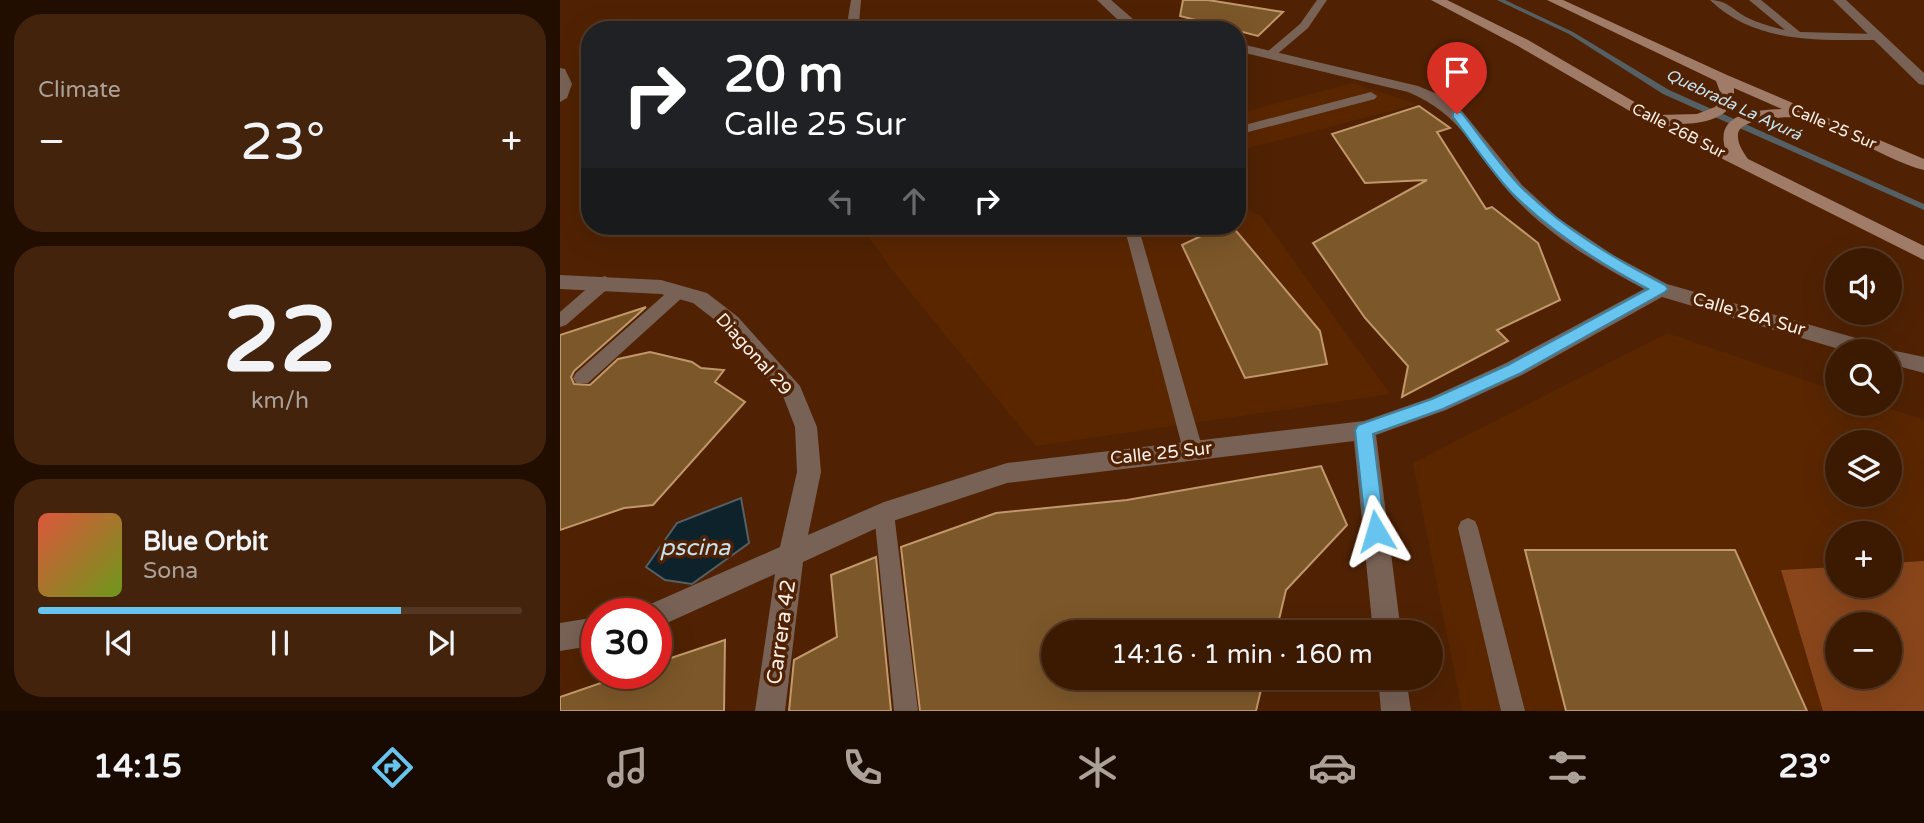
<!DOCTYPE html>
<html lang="en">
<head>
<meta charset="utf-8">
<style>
	:root { --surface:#3c1a02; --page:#43230c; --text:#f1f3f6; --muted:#aca199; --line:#553824; --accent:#66c4ef }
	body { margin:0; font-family:"Varela Round",sans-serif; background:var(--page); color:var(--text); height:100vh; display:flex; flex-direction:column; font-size:26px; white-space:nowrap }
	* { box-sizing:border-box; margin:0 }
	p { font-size:23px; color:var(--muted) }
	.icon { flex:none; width:38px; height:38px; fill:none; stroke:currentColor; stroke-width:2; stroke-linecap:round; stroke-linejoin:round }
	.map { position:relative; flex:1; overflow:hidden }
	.side { display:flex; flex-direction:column; gap:14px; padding:14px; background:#210e01; width:560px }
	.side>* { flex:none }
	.guide { position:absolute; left:21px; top:21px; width:665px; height:214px; border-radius:28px; box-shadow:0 7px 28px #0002,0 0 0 2px var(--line); background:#202124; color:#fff; overflow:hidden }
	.controls { position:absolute; left:1265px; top:248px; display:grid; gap:14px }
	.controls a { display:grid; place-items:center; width:77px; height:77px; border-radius:50%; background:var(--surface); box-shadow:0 7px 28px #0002,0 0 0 2px var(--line); font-size:35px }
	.speed { position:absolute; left:21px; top:598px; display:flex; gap:14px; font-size:35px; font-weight:700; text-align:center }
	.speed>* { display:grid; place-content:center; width:91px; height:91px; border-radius:50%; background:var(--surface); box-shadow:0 7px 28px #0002,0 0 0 2px var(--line); line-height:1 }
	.speed .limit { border:10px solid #d22; background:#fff; color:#111 }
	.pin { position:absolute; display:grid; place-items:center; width:60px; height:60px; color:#fff; margin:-72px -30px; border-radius:50% 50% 50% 0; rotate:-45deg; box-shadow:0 0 7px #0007 }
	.pin .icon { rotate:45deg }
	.me { position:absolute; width:77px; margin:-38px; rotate:353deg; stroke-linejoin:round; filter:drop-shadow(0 0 5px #0008) }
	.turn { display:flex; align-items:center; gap:24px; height:147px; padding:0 28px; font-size:32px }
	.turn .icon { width:91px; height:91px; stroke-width:2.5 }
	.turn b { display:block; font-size:49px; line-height:60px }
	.lanes { display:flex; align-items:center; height:66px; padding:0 28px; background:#0003; justify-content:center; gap:35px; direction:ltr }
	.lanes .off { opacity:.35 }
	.big { font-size:52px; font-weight:600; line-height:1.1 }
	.side .tile { flex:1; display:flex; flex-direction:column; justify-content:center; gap:10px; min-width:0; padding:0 24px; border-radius:28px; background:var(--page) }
	.side .dial { align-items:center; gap:0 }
	.dial b { font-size:91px; line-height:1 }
	.song { display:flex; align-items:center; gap:21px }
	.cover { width:84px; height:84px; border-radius:10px; background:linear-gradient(135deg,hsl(10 70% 55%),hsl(80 70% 35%)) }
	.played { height:7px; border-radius:4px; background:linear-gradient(90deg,var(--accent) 75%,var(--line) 75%) }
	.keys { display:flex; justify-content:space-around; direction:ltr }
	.heat { display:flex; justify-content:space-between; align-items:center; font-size:38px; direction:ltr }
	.trip { position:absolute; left:481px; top:620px; width:402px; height:70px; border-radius:35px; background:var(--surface); box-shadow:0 7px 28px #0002,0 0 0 2px var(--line); font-weight:600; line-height:70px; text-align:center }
	.tab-bar { display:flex; height:112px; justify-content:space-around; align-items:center; background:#180a01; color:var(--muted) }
	.tab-bar .icon { width:49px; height:49px }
	.tab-bar .active { color:var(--accent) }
	.tab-bar b { font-size:32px; color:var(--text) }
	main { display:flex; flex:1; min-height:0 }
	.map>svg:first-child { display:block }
	.built { fill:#5a2600; fill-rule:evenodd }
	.green { fill:#8a461b; fill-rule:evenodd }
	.water { fill:#0e222b; stroke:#556064; stroke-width:2 }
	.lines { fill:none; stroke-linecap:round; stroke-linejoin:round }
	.stream { fill:#556064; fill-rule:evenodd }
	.building { fill:#7c5729; stroke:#c19869; stroke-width:2 }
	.lane { fill:#786155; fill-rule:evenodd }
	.street { fill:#786155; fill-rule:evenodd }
	.secondary { fill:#a07b68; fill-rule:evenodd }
	.route { fill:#66c4ef; stroke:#427f9b; stroke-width:2 }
	.labels { text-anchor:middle; stroke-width:7; stroke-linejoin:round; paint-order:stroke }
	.far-water-label { font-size:16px; font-style:italic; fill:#c5e2f1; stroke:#502203 }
	.far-street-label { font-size:16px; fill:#fbefe9; stroke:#502203 }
	.street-label { font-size:18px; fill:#fbefe9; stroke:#502203 }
	.near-street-label { font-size:21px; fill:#fbefe9; stroke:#502203 }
	.near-water-label { font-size:23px; font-style:italic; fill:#c5e2f1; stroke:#502203 }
</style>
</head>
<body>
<main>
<section class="side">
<div class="tile"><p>Climate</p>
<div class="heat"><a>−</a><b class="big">23°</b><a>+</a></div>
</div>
<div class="tile dial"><b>22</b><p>km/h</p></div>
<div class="tile">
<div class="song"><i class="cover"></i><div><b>Blue Orbit</b><p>Sona</p></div></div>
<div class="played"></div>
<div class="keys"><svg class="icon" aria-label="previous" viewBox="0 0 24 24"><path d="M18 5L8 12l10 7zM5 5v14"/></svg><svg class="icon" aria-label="pause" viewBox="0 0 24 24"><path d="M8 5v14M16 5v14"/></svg><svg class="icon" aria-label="next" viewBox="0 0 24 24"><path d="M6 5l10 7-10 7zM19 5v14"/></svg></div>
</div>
</section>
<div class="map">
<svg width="1364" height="711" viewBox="0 0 1364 711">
	<rect width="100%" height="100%" fill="#502203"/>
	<!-- built -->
	<path class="built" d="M792 83 857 104 677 151V114Z
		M677 204 702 217 830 394 476 446 330 267 301 226H608L610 230 619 226H677Z
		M1107 333 1277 391 1278 404H1317L1364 420V711H902L853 463ZM1278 443H1330V495H1278ZM1278 534H1330V586H1278ZM1278 625H1330V677H1278Z"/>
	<!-- green -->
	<path class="green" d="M1364 561V711H1263L1221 570 1277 567 1278 586H1330V563ZM1278 625H1330V677H1278Z"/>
	<!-- water -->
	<path class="water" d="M181 498 189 543 132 584 105 580 86 567 117 523Z"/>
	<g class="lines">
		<!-- stream -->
		<path class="stream" d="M937 0H945L1013 32 1109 90 1364 204V210L1103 94 1009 34Z"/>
	</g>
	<!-- building -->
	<path class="building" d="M623 0H648L723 12 698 36 620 16Z
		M859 106 890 128 877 132 926 209 932 207 978 243 1000 300 937 330 948 341 842 397 848 366 805 318 753 243 867 180 805 183 772 134Z
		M662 226H672L760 331 767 364 685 378 622 245Z
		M86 307 14 371 11 377 14 384 30 385 58 359 90 352 132 362 141 368 164 370 155 382 185 402 93 505 64 508 0 530V335Z
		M761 466 787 525 726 590 716 632H494V677H704L696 711H360L341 547 436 513 567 500Z
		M965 550H1175L1247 711H1006Z
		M316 557 331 711H229L234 660 277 637 271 575Z
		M165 640 164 711H0V697L67 674H96V663Z"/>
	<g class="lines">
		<!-- lane -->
		<path class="lane" d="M291 0H301L299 24 293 27 287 24Z
			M757 0H767L748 28 715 56H707V52L740 24Z
			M1150 0C1166 0 1172 9 1186 17 1198 23 1211 27 1225 30L1189 0H1201L1240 32 1318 34 1324 37 1318 40C1260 40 1195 44 1150 0Z
			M811 92 817 96 815 99 677 135V127Z
			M564 226H578L643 450 640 456 633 458 626 456 623 450Z
			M45 276 53 282 51 286 6 325 0 327V312L39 278Z
			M118 286 124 288 126 292 124 296 28 383H16L13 378 16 373 112 288Z
			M324 504 331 506 334 513 358 711H334L314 513 317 506Z
			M908 518 915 521 918 528 965 711H941L898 528 901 521Z"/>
		<!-- street -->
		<path class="street" d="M537 0H551L573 19 610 30C595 30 579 25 565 26 549 28 533 30 515 30L522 26 558 20Z
			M1273 0H1286L1364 73V85L1359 84Z
			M677 43 858 86 882 96 902 111 962 185 998 218 1053 255 1107 284 1317 344 1326 349 1364 357V373L1330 364V352H1289L1102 297 962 375 886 410 816 435 841 632H813L794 441 447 483 330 522 243 562 225 711H195L215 574 96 628V614H83L86 606 220 547 237 472 235 427 223 396 164 327 133 303 101 294 0 289V275L101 280 147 293 178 317 240 386 257 427 261 472 248 535 324 502 447 463 804 421 870 398 946 363 1084 289C1036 263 986 234 949 192 912 150 903 115 848 92L677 51Z
			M0 68 5 69 12 84 7 98 0 102Z
			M37 617V645L0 651V623Z
			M818 677H846L851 711H821Z"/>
		<!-- secondary -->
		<path class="secondary" d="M871 0H887L968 40 1097 115 1137 114 1155 107 1159 102 1160 92 1156 81 987 0H1003L1167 75 1364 159V170C1324 160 1282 128 1243 118 1231 116 1180 117 1178 134 1177 143 1183 152 1188 159L1364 246V260L1087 121 958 46ZM1174 88 1222 109C1196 110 1155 113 1165 148L1117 124C1139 124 1161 121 1174 103Z"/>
	</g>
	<!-- route -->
	<path class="route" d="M893 112H901C921 137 940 166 962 188 1004 229 1053 258 1105 285L1108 289 1105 292 959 374 883 409 813 434 825 531 822 537 816 540 809 537 806 531 795 430 798 425 872 399 948 365 1088 289C1039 263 992 233 952 193 930 170 912 142 893 117Z"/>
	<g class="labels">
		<!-- far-water labels -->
		<g class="far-water-label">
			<text transform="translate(1174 104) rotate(25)" y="6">Quebrada La Ayurá</text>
		</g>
		<!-- far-street labels -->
		<g class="far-street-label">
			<text transform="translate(1274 126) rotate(23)" y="6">Calle 25 Sur</text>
			<text transform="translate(1119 130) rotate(27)" y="6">Calle 26B Sur</text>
		</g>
		<!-- street labels -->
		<g class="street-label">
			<text transform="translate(1189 314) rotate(16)" y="6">Calle 26A Sur</text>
			<text transform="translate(194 354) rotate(48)" y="6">Diagonal 29</text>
			<text transform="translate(601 453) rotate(-6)" y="6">Calle 25 Sur</text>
		</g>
		<!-- near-street labels -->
		<g class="near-street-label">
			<text transform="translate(221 632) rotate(-82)" y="7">Carrera 42</text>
		</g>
		<!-- near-water labels -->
		<g class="near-water-label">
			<text x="135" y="555">pscina</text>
		</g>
	</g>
</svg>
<div class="controls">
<a><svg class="icon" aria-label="sound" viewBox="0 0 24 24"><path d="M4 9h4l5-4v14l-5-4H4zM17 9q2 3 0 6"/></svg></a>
<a><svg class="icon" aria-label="search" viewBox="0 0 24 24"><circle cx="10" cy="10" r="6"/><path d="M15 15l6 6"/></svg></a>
<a><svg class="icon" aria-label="layers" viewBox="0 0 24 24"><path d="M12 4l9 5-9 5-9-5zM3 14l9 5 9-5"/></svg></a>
<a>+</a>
<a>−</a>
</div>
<div class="speed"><div class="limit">30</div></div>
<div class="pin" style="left:897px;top:114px;background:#d93025"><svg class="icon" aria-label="arrive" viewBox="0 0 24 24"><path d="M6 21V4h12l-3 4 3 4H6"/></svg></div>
<svg class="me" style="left:816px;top:531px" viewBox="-20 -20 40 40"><path d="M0-17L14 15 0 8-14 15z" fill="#66c4ef" stroke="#fff" stroke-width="4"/></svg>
<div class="trip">14:16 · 1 min · 160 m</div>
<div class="guide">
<div class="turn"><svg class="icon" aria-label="right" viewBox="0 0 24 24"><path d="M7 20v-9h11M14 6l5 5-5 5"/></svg><div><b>20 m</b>Calle 25 Sur</div></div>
<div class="lanes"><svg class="icon off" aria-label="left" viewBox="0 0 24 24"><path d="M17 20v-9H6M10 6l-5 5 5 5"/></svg><svg class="icon off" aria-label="ahead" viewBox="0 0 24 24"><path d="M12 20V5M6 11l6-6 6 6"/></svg><svg class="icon" aria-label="right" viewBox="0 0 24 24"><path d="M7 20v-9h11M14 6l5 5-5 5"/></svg></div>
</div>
</div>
</main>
<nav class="tab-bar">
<b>14:15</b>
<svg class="icon active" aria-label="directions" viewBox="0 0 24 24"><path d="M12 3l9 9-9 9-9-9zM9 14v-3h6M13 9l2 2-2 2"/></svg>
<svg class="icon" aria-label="music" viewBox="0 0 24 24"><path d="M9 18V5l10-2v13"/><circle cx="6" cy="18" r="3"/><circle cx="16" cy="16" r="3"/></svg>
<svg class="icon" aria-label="phone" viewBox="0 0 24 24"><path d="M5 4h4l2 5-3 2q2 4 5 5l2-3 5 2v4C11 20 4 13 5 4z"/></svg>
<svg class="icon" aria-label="climate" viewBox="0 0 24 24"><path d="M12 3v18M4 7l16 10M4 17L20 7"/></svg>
<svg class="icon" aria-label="car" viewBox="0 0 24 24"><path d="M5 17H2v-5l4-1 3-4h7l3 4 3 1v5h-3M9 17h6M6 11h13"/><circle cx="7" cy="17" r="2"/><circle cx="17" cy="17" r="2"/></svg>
<svg class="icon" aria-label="filters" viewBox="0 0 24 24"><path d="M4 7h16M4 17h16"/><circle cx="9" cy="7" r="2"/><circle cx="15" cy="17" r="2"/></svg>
<b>23°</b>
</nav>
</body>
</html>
